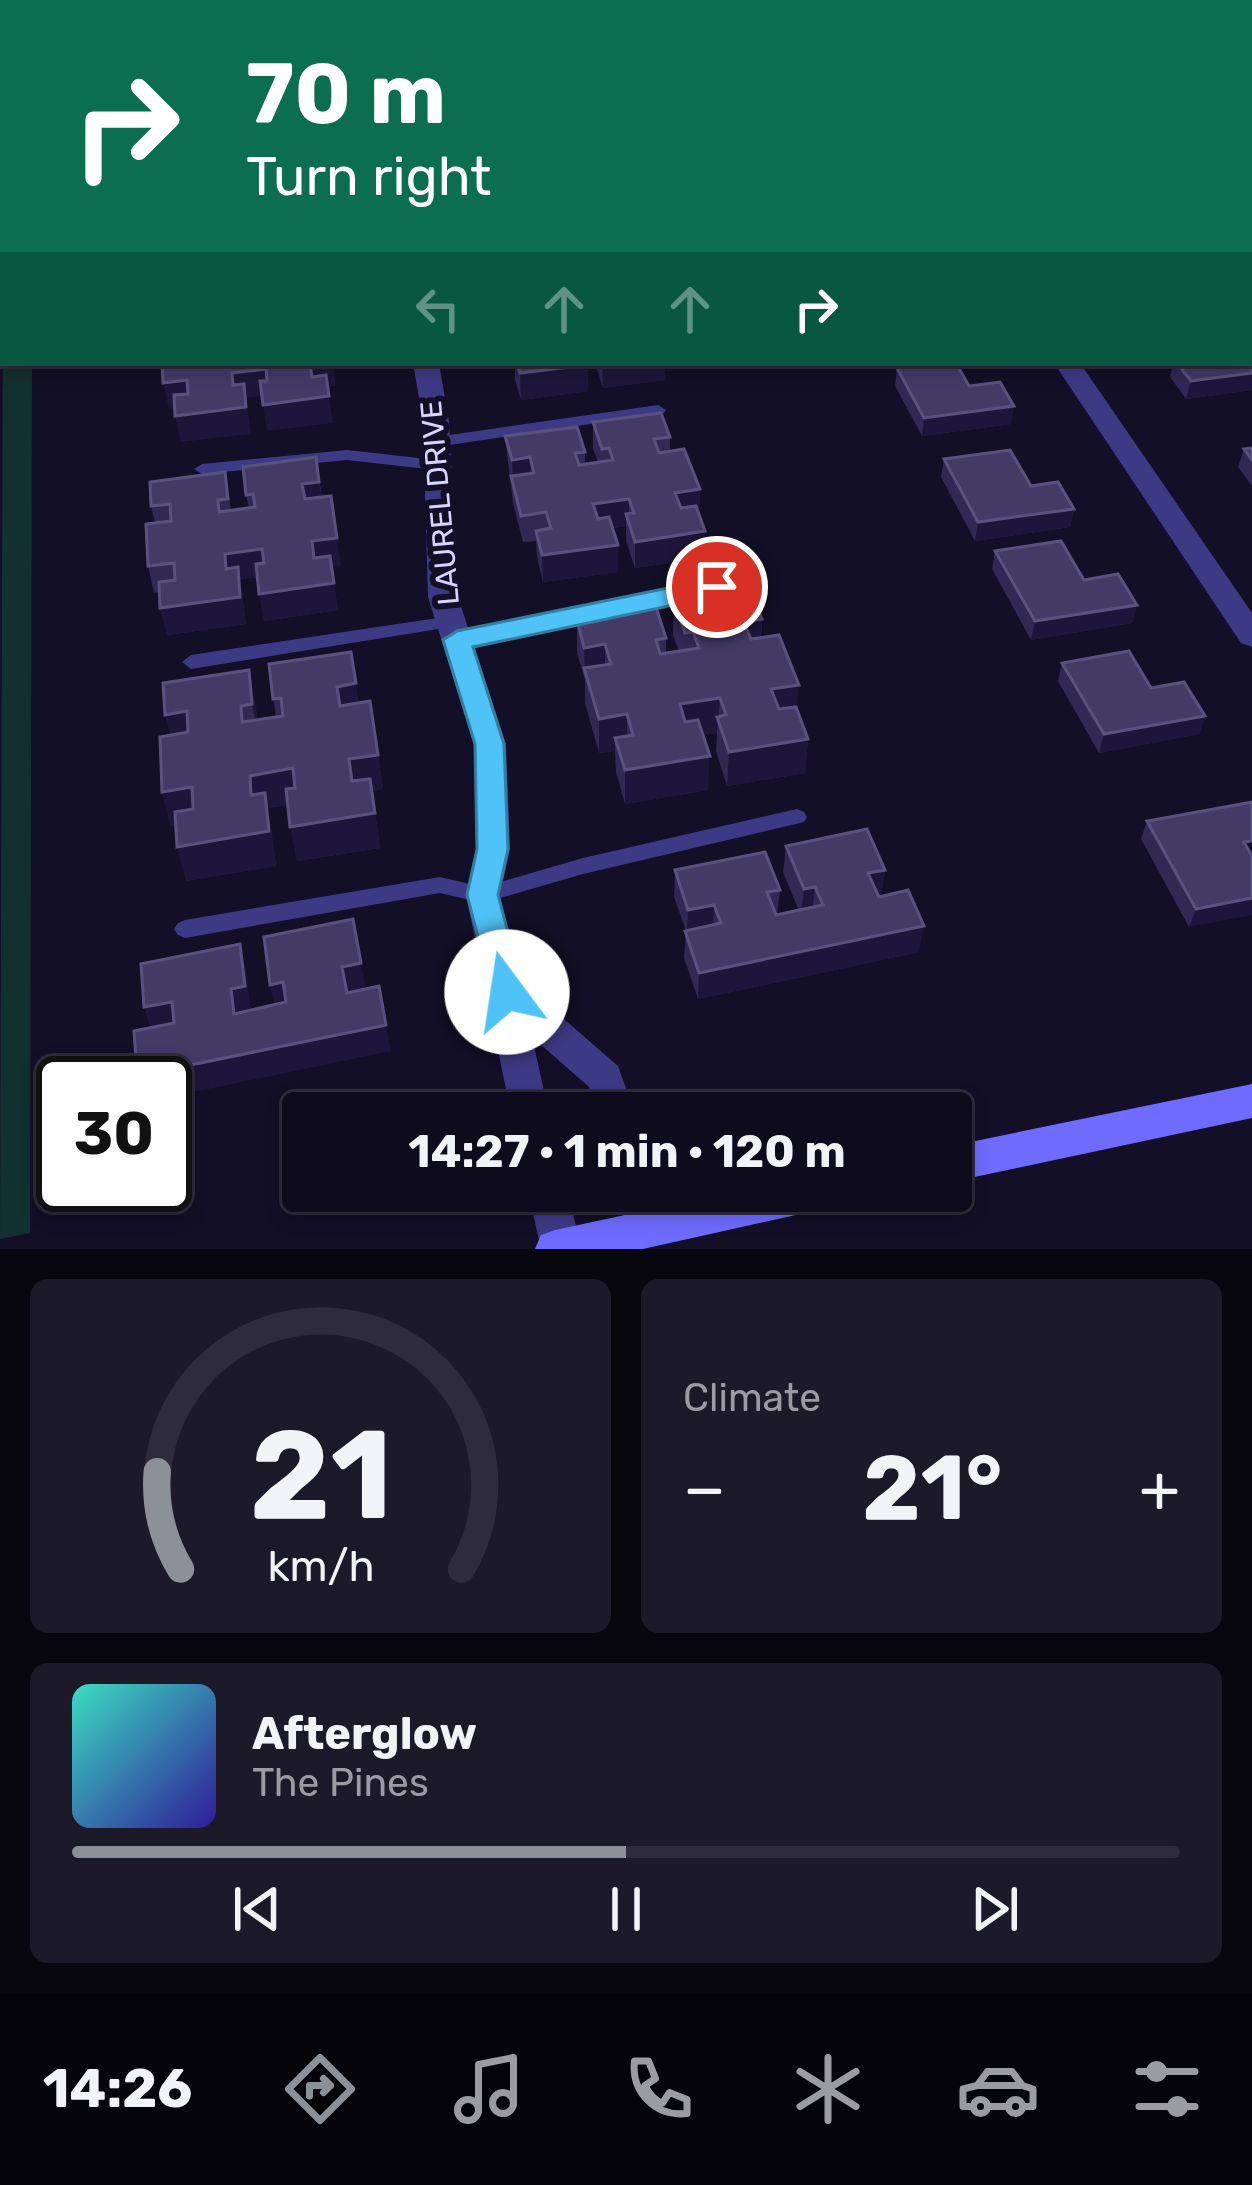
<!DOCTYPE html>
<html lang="en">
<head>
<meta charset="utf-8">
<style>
	:root { --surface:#0e0b1c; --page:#1c1929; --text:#f1f3f6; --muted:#9b9ba3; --line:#2e2b3b; --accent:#8c9099 }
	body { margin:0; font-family:Rubik,sans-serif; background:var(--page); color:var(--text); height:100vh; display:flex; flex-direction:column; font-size:45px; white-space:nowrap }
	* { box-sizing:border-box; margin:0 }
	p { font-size:39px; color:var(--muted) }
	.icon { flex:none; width:66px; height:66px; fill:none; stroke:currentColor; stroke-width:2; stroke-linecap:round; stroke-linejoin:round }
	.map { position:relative; height:1249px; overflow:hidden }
	.details { display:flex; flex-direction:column; gap:30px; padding:30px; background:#08060f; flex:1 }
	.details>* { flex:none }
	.hud { position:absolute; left:0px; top:0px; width:1254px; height:366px; box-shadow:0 6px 18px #0003,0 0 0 3px var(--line); background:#0b6e4f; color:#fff; overflow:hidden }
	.speed { position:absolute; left:36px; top:1056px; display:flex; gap:24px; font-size:60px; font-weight:700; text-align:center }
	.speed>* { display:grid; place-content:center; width:156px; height:156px; border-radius:50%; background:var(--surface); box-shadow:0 6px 18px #0003,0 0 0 3px var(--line); line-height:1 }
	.speed .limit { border:6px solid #111; border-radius:18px; background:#fff; color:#111 }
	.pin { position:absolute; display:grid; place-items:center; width:102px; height:102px; color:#fff; margin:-51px; border:6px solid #fff; border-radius:50%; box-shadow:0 3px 12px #0007 }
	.me { position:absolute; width:132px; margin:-66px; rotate:346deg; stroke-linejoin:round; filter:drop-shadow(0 0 9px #0008) }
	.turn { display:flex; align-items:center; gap:42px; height:252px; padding:0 48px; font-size:54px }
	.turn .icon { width:156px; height:156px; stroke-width:2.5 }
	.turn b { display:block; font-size:84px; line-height:102px }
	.lanes { display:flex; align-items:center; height:114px; padding:0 48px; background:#0003; justify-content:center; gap:60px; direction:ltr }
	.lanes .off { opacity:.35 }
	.big { font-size:90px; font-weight:700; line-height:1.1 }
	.details .widget { flex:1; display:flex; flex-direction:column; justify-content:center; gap:18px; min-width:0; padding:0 42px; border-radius:18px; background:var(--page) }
	.details .dial { align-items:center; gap:0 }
	.dial svg { height:312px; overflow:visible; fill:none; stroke:var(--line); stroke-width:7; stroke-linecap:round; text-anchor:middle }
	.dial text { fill:var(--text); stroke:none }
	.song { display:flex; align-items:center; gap:36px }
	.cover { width:144px; height:144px; border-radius:18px; background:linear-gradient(135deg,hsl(170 70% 55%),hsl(250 70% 35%)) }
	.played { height:12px; border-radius:6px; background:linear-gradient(90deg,var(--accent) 50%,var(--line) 50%) }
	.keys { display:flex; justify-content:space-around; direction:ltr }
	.heat { display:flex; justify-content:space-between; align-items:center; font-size:66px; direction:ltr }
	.details .tiles { flex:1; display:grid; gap:30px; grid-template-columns:1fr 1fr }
	.widget:last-child { grid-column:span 2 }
	.trip { position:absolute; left:282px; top:1092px; width:690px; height:120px; border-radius:12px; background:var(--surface); box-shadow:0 6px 18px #0003,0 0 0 3px var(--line); font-weight:700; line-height:120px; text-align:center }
	.tab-bar { display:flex; height:192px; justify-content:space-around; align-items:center; background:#06040b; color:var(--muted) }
	.tab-bar .icon { width:84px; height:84px }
	.tab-bar .active { color:var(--accent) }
	.tab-bar b { font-size:54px; color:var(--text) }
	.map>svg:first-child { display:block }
	.green { fill:#12302f }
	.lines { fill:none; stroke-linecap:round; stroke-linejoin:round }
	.lane { fill:#3d3a85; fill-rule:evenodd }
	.street { fill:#3d3a85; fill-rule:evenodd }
	.secondary { fill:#6f6bff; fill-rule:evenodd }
	.wall { fill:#312854 }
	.shaded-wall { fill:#1d163a }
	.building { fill:#433a66; stroke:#5a527e; stroke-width:3 }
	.route { fill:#4fc3f7; stroke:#337fa1; stroke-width:3 }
	.labels { text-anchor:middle; stroke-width:12; stroke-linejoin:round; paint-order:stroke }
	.street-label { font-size:30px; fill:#d9d4ff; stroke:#130f26 }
</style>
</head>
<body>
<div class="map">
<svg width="1252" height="1249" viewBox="0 0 1252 1249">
	<rect width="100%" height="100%" fill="#130f26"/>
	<!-- green -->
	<path class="green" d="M3 287V363H32L30 1233 0 1239Z"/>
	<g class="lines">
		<!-- lane -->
		<path class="lane" d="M324 0H347L343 3H320Z
			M505 0H517L518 3H506Z
			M658 405 666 410 664 413 436 447 428 442 436 437Z
			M347 450 436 460 444 465 436 470 347 460 202 474 194 469 202 464Z
			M717 581 726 587 723 591 457 646 448 640 457 634Z
			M451 616 457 618 460 622 457 626 191 669 182 662 191 655Z
			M797 809 804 812 807 817 804 822 583 874 483 903 440 893 185 938 178 935 174 929 178 923 185 920 440 877 483 887 583 858Z"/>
		<!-- street -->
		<path class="street" d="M1212 0H1237L1239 3H1214Z
			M1251 3H1252V15H1251Z
			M413 363H439L449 422 458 597 506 744 510 849 500 895 520 981 618 1066 635 1113H597L589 1087 532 1037 549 1113H511L466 895 476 849 474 744 428 597 423 422Z
			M1054 363H1080L1252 613V647L1241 643Z
			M528 1191H568L581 1249H541Z
			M615 1191H655L665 1228 659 1241 645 1247 631 1241Z"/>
		<!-- secondary -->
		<path class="secondary" d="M1252 1084V1118L951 1182V1146Z
			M737 1191H843L837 1204 823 1209 643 1249H535L541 1235 555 1230Z"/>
	</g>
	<!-- wall -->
	<path class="wall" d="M348 0H484V3H490H348Z
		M1113 0H1190L1189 3H1116Z
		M1252 334V390L1186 399 1170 377 1173 363H1251Z
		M502 363H587L588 391 521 400 515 380V366L503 368Z
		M595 363H665V380L603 388Z
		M897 368 969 386 1011 424 922 436 895 386Z
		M593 422 670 437V451L700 489 699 513 704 558 635 568 626 541V526L613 528 618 545V572L543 582 537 557 536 541 523 542 513 503 505 436 585 452V464L598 462 593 449Z
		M1252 448V486L1238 467 1244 449Z
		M316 457 322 497 341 565 331 566 338 610 264 621 257 577 240 579 246 624 167 635 159 592 154 593 148 566 155 523 151 506 225 472 231 510 249 508 246 495Z
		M944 459 1031 486 1074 509 1070 527 975 541 941 477Z
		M995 551 1137 605 1132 623 1031 640 992 569Z
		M674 601 762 619 761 638 797 709 808 739 805 773 727 786 716 751 717 733 703 735 708 790 625 804 616 772 615 751 599 753 585 703V680L577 653V619L666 638V653L679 652 673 635Z
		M1062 663 1151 688 1205 716 1199 734 1099 753 1058 681Z
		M269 664 359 703 378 755 383 789 372 791 380 848 297 861 287 805 268 808 276 866 186 881 176 825 171 826 162 792 170 735 249 670 257 719 276 717Z
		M1252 802 1189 927 1141 839 1147 821Z
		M786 846 885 870 881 896 919 952 698 999 684 958 686 931 674 897 675 870 780 890 777 915 799 911 783 872Z"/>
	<!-- shaded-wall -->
	<path class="shaded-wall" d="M310 363H333L336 386 313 389Z
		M503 363H514L515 366 503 368Z
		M602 363H665V380L603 388Z
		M587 365 588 391 521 400 520 373Z
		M266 369 270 395 246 398 251 434 181 442 175 416 232 373Z
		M1252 373V390L1186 399 1191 381Z
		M187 380 192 406 169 409 163 383Z
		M329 396 333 423 267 431 263 405Z
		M1014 406 1011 424 922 436 924 418Z
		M530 457 531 484 513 486 512 460Z
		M319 482 324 509 307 511 302 484Z
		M700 489 699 516 675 519V493Z
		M629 499V523L626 514V526L594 531 593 504Z
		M1074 509 1070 527 975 541 978 522Z
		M705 531 704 558 635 568V542Z
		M337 538 341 565 316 568 312 541Z
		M618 545V572L543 582 542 555Z
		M262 549 268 575 240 579 246 624 167 635 160 608 226 569 225 554Z
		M334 583 338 610 264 621 259 594Z
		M1137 605 1132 623 1031 640 1035 621Z
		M762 619 759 653 742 656 744 622Z
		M605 644V679L585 670 584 648Z
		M249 670 256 705 259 739 252 704Z
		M356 683 361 718 342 721 337 687Z
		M799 685 796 719 768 724 771 689Z
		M720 698 717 733 679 739 680 704Z
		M187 711 196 746 174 749 165 715Z
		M627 714V749L615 738V751L599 753V719Z
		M1205 716 1199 734 1099 753 1104 734Z
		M808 739 805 773 727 786 729 752Z
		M378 755 383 789 354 794 349 759Z
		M710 756 708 790 625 804V770Z
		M293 768 300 803 268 808 276 866 186 881 177 847 251 795 250 776Z
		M192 787 201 821 171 826 162 792Z
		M375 813 380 848 297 861 290 827Z
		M885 870 881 896 864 899 868 873Z
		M815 887 812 914 801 916 804 889Z
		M1252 898V915L1189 927 1196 909Z
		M714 905 713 931 687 936 688 910Z
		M924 926 919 952 698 999 699 973Z
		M240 944 246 970 251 1012 234 1014 231 989Z
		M361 963 366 990 347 993 342 967Z
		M283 982 289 1009 276 1011 270 985Z
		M172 1002 180 1028 152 1033 144 1007Z
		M386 1025 391 1051 165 1098V1083H140L137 1076Z"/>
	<!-- building -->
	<path class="building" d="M270 0 272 3H238Z
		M349 0H441L442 3H350Z
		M668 0H848L849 1 841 3H669Z
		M1251 333 1252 373 1191 381 1177 363H1251Z
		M162 363H311H310L312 377 326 375 329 396 263 405 260 381H267L266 369 232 373 233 385 244 384 246 407 175 416 174 395 188 394 187 380 163 383Z
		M517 363H587V365L520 373Z
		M932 363H956L969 386 1000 382 1014 406 924 418 897 368Z
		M661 413 670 437 654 439 659 453 684 449 700 489 675 493 681 508 696 506 705 531 635 542 626 514 634 513 629 499 593 504 598 519 609 517 618 545 542 555 536 531 551 528 546 512 521 516 511 476 534 473 530 457 512 460 505 436 577 427 585 452 575 453 579 465 613 460 609 448 602 449 593 422Z
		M1252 448V460L1244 449Z
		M1010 450 1031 486 1058 482 1074 509 978 522 944 459Z
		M316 457 319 482 302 484 305 499 331 496 337 538 312 541 314 558 330 556 334 583 259 594 256 564 264 563 262 549 225 554 226 569 238 567 240 597 160 608 159 582 175 580 174 563 148 566 146 524 171 521 170 504 151 506 150 482 225 472 228 499 218 500 219 512 255 507 253 494 246 495 243 467Z
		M1061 541 1084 580 1118 574 1137 605 1035 621 995 551Z
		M750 589 762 619 744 622 751 639 779 635 799 685 771 689 779 709 796 707 808 739 729 752 717 717 726 715 720 698 680 704 685 722 698 720 710 756 625 770 615 738 633 735 627 714 599 719 584 668 611 664 605 644 584 648 577 619 656 607 666 638 656 640 660 654 699 648 693 632 685 633 674 601Z
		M1129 651 1151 688 1184 682 1205 716 1104 734 1062 663Z
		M351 652 356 683 337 687 340 706 370 701 378 755 349 759 352 781 370 779 375 813 290 827 286 789 295 788 293 768 250 776 251 795 265 793 269 831 177 847 175 812 193 809 192 787 162 792 160 737 188 732 187 711 165 715 163 683 249 670 252 704 241 706 242 722 283 716 281 698 273 699 269 664Z
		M1252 802V841L1244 842 1252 856V898L1196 909 1147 821Z
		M867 829 885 870 868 873 879 897 908 890 924 926 699 973 685 931 721 923 714 905 688 910 675 870 765 852 780 890 767 892 776 915 823 905 815 887 804 889 786 846Z
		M353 919 361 963 342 967 347 993 379 986 386 1025 137 1076 134 1031 174 1023 172 1002 144 1007 141 964 240 944 245 986 231 989 234 1014 286 1002 283 982 270 985 264 937Z"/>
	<!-- route -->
	<path class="route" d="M717 578 730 587 726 594 473 647 504 744 508 849 498 895 524 992 519 1002 507 1006 495 1002 467 895 477 849 475 744 443 640 457 631Z"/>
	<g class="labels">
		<!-- street labels -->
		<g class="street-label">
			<text transform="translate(440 503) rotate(-95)" y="10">LAUREL DRIVE</text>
		</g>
	</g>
</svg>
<div class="speed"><div class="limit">30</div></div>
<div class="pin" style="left:717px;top:587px;background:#d93025"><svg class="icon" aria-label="arrive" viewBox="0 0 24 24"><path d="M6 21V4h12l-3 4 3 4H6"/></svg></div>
<svg class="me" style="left:507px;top:992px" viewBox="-20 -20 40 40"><circle r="19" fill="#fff"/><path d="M0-13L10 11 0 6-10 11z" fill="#4fc3f7"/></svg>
<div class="trip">14:27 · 1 min · 120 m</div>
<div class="hud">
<div class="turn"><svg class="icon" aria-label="right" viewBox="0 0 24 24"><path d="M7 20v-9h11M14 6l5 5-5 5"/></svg><div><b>70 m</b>Turn right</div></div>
<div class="lanes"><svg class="icon off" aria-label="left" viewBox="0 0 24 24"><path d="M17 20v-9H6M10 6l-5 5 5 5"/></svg><svg class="icon off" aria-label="ahead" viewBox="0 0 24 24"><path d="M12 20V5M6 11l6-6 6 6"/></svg><svg class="icon off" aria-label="ahead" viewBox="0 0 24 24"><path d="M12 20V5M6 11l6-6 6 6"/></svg><svg class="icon" aria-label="right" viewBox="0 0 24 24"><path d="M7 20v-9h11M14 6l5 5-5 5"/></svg></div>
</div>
</div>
<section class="details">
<div class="tiles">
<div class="widget dial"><svg viewBox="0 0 100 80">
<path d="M14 69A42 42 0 1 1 86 69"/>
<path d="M14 69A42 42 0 0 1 8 44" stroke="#8c9099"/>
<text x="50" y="56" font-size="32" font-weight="700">21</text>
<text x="50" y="72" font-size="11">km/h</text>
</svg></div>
<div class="widget"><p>Climate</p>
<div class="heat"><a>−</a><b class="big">21°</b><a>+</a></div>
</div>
<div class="widget">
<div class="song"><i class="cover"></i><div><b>Afterglow</b><p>The Pines</p></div></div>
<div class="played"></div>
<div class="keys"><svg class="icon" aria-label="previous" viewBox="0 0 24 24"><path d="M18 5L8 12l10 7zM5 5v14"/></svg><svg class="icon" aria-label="pause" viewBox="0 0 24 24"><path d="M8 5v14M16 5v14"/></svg><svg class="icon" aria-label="next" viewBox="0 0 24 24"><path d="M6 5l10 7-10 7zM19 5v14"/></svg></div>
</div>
</div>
</section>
<nav class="tab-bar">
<b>14:26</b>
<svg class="icon active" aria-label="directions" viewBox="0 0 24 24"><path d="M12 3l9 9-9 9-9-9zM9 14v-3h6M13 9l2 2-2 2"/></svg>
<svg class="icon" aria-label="music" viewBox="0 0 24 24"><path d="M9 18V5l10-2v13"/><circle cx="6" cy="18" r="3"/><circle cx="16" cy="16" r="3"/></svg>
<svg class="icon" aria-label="phone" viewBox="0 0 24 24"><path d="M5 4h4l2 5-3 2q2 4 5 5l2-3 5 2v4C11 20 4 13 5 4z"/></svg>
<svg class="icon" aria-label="climate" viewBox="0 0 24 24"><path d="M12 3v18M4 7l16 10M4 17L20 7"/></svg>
<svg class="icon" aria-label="car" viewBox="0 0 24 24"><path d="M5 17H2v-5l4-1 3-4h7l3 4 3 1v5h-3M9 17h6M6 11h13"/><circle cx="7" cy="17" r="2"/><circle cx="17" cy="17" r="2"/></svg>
<svg class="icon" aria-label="filters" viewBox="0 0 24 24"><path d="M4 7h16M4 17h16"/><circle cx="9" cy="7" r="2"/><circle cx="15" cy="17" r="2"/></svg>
</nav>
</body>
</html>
